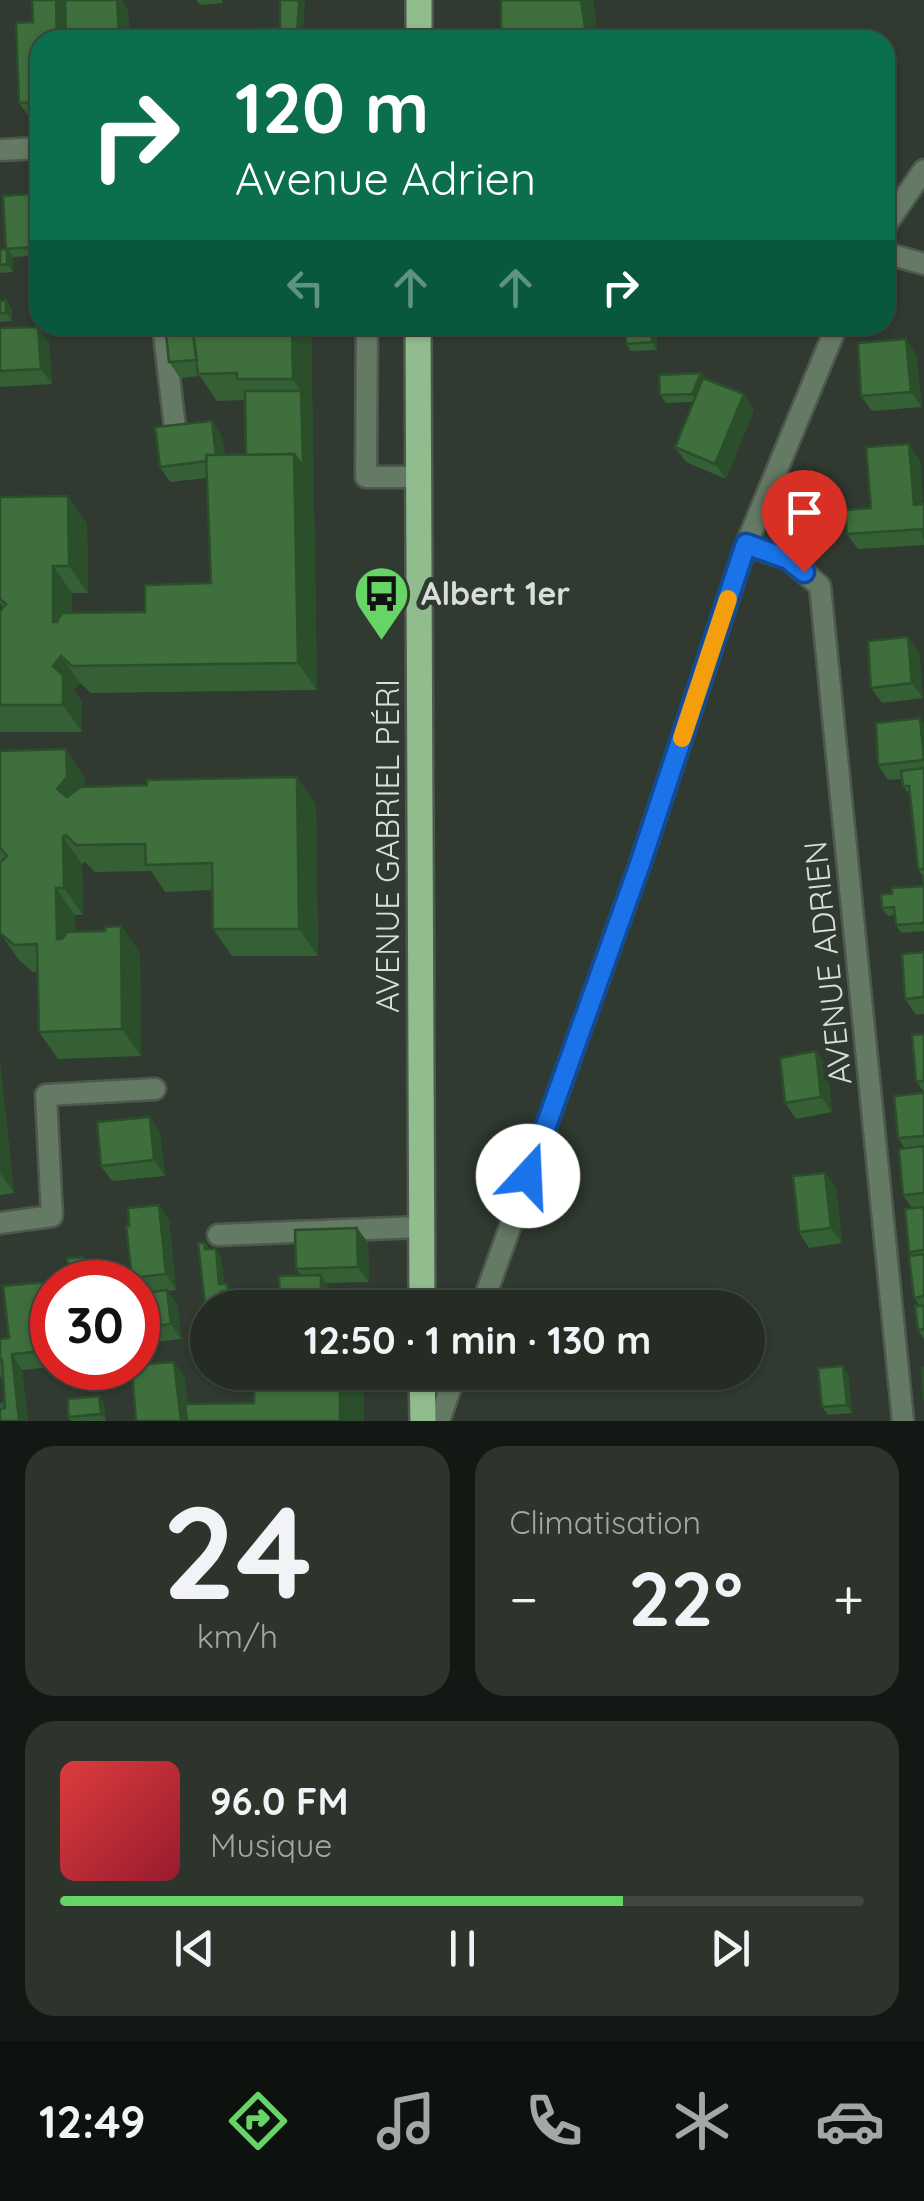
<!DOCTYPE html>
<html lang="fr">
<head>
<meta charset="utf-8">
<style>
	:root { --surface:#242c24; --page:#2c342c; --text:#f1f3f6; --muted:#a3a7a6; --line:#414841; --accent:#67d466 }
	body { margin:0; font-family:Quicksand,sans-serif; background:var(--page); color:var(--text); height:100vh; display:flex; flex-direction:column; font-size:38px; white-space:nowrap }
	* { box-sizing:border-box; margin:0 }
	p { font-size:32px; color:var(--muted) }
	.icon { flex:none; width:55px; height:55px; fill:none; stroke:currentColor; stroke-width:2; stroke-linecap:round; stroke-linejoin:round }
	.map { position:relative; height:1421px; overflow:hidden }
	.sheet { display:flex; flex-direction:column; gap:25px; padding:25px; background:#141814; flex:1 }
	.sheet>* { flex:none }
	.guide { position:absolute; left:30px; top:30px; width:865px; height:305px; border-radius:30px; box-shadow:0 2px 8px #0004,0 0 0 2px var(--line); background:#0b6e4f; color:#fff; overflow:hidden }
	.speed { position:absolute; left:30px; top:1260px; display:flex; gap:20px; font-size:50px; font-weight:700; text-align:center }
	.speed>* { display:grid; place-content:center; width:130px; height:130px; border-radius:50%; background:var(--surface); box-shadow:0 2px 8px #0004,0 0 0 2px var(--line); line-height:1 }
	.speed .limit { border:15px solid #d22; background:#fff; color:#111 }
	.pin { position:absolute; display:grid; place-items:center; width:85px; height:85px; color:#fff; margin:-102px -42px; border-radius:50% 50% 50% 0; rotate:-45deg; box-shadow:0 0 10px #0007 }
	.pin .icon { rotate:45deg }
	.me { position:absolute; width:110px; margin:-55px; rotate:20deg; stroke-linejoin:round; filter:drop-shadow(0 0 8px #0008) }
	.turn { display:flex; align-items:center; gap:35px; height:210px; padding:0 40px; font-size:45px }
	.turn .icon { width:130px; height:130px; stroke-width:2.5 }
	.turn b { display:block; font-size:70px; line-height:85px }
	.lanes { display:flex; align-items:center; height:95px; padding:0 40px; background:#0003; justify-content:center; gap:50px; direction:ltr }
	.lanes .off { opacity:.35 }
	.big { font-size:75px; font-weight:700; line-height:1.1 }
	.sheet .tile { flex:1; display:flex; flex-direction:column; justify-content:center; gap:15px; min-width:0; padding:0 35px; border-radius:30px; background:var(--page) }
	.sheet .dial { align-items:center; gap:0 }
	.dial b { font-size:130px; line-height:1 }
	.song { display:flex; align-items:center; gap:30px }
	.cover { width:120px; height:120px; border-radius:15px; background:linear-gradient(135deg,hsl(0 70% 55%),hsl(350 70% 35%)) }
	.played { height:10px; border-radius:5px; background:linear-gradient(90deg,var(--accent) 70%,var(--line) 70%) }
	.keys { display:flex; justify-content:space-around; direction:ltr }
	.heat { display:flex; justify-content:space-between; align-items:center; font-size:55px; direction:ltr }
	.sheet .tiles { flex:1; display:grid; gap:25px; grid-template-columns:1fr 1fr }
	.tile:last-child { grid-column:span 2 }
	.trip { position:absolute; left:190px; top:1290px; width:575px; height:100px; border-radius:50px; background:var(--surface); box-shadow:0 2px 8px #0004,0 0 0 2px var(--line); font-weight:700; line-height:100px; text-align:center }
	.dock { display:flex; height:160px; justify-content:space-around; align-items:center; background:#0e120e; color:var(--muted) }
	.dock .icon { width:70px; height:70px }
	.dock .current { color:var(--accent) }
	.dock b { font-size:45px; color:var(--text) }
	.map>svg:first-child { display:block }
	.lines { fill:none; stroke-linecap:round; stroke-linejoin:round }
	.lane-casing { stroke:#4e584e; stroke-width:25 }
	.street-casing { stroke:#4e584e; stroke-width:25 }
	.primary-casing { stroke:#4e584e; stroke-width:30 }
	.lane { stroke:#657a64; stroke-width:20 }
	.street { stroke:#657a64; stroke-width:20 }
	.primary { stroke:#90bc8e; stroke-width:25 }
	.wall { fill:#355f34 }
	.shaded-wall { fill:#2b4e2b }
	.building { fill:#3e6f3d; stroke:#2b4e2b; stroke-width:2.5 }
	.route-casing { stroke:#114b97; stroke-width:25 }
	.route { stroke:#1a73e8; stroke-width:18 }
	.slow { stroke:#f59e0b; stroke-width:18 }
	.labels { text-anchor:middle; stroke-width:10; stroke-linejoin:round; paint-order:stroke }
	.poi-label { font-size:32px; font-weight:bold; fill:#d9dfd8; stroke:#303a30; text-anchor:start }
	.street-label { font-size:32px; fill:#d9dfd8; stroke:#303a30 }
</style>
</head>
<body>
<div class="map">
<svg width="924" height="1421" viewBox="0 0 924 1421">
	<rect width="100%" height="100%" fill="#303a30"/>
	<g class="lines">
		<defs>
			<path id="lane" d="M0 1223 52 1216 46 1095 155 1089
				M218 1235 421 1227"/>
			<path id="street" d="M0 150 40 148
				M885 226 924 170
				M885 253 924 264
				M163 325 175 428
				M367 325 366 477H419
				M746 545 788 559 820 586 903 1421
				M481 1308 640 864 746 545 837 325
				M439 1421 456 1372"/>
			<path id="primary" d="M419 40V0
				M418 325 422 1308
				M422 1372 423 1421"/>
		</defs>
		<!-- lane casing -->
		<use href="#lane" class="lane-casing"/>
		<!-- street casing -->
		<use href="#street" class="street-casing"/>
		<!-- primary casing -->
		<use href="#primary" class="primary-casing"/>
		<!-- lane -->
		<use href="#lane" class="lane"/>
		<!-- street -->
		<use href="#street" class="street"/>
		<!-- primary -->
		<use href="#primary" class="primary"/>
	</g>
	<!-- wall -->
	<path class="wall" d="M196 0H222V3L200 5Z
		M128 9 129 40H68L67 38V40H40V118H30L19 103 33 22Z
		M36 202 37 219H40V274L34 266V256L13 257V272L0 273V250L6 249Z
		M0 301H6L12 309V321L0 322Z
		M311 325 317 690 91 693 80 683 74 690 82 702V732H0V611L3 608 0 603V497L87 523 88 593H72V613L145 612 211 583 207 478 170 482 160 467 212 421 222 437 225 455H246L245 400 217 401 200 376 180 378 169 362Z
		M656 325 657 350 631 351 626 344Z
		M0 328 49 342 52 384 0 387Z
		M916 354 922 407 872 411 861 396Z
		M701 373 705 379 744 394 754 410 726 479 686 462 675 447 693 402 666 403 660 395Z
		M920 460 923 504 924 545 858 549 847 534 871 508Z
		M908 637 919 652 923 698 882 703 871 688Z
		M924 724V931L901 933 896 925 894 915 888 916 882 908 892 894 924 886 923 877 918 869 910 795 903 786 902 779 888 780 878 765Z
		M0 751 84 776 85 787 316 804 318 956H232L213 929V890L165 892 151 871 95 872 85 862 82 864 83 915H75V932L105 931 121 926 140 953 141 1056 58 1059 39 1032 38 972H33L19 960 0 933Z
		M924 952V1014L916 1015 905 999Z
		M924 1034V1092L916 1081Z
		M816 1051 827 1066 832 1112 796 1119 785 1103Z
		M0 1063 14 1193 0 1195Z
		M924 1093V1339L918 1330 920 1306 914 1298 912 1256 909 1252 912 1208 903 1195 905 1149 898 1138Z
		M150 1117 160 1132 165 1176 112 1181 101 1166Z
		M825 1173 836 1188 842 1243 809 1248 799 1232Z
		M159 1205 169 1220 176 1290 167 1291 178 1306 181 1339 138 1344V1294L142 1293 138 1286V1282H135L132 1278 129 1226Z
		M357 1228 368 1243 369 1282 326 1283 331 1291 332 1303H273L301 1275 296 1269Z
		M205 1243 209 1249H216L221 1257 224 1284H227L233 1292V1299L208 1308Z
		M89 1265 91 1282H73L70 1278Z
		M68 1280 70 1282H52V1367L22 1370 28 1421H0V1403L5 1402 3 1377H0V1339L9 1338 3 1286Z
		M848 1374 852 1413 828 1415 822 1407Z
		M99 1396 104 1404 106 1421H71L68 1417Z"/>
	<!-- shaded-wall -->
	<path class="shaded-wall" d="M56 0H66L67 40H57Z
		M117 0H122L128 9 129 40H123L119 34Z
		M299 0H305L303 40H297Z
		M581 0H593L599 40H587Z
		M30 194 36 202 37 227 32 219Z
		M7 249 13 257V272L7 264Z
		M6 301 12 309V321L6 313Z
		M292 325H311L317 690 298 663 294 454 301 391 293 379Z
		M651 325H656L657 350 652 342Z
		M38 327 49 342 52 384 41 369Z
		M906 339 916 354 922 407 911 392Z
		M701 373 707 381 697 402 692 394Z
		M744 394 754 410 726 479 715 464Z
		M212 421 222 437 228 475 217 460Z
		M909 444 920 460 924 519 914 505Z
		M68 496 87 523 88 593 69 566Z
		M53 566 72 593V649L53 622Z
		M908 637 919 652 923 698 912 683Z
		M61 656 80 683 74 690 82 702V732L63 705 53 666Z
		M920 718 924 724V756Z
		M66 749 84 776 85 804 76 816 57 789Z
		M297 777 316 804 318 956 299 929Z
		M63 837 82 864 83 915 64 888Z
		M56 888 75 915 76 966 57 939Z
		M121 926 140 953 141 1056 122 1029Z
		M816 1051 827 1066 832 1112 821 1097Z
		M0 1063 14 1193 0 1173Z
		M150 1117 160 1132 165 1176 154 1160Z
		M825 1173 836 1188 842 1243 831 1228Z
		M159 1205 169 1220 176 1290 166 1274Z
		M357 1228 368 1243 369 1282 358 1267Z
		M216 1249 221 1257 225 1292 219 1284Z
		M83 1257 89 1265 91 1282 85 1277Z
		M321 1275 331 1291 332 1308H321Z
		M227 1284 233 1292V1299L228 1291Z
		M167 1290 178 1306 181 1339 171 1324Z
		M220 1292 226 1300 227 1308H222Z
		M12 1354 22 1370 28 1421H19Z
		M174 1362 185 1377 190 1421H181Z
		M843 1366 848 1374 852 1413 847 1405Z
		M340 1372H356V1380L364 1392V1421H340Z
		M99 1396 104 1404 106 1421 101 1414Z"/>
	<!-- building -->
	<path class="building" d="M34 0H56L57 40H40V102L19 103 16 23 33 22 32 1Z
		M65 0H117L119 34 66 36Z
		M280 0H299L297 38H257V28H280Z
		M501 0H581L587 40H501Z
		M314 38V40H243V39Z
		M30 194 32 219H40V265L34 266 33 247 7 249V264L0 265V250L6 249 3 196Z
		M0 301H6V313H0Z
		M165 325H192L197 360 169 362Z
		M192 325H292L293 379H237V373L198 374Z
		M625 325H651L652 342 626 344Z
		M38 327 41 369 0 371V328Z
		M906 339 911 392 861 396 858 343Z
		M701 373 692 394 660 395 659 375Z
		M703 378 744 394 715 464 675 447Z
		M245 391H301L303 466 294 454 246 455Z
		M212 421 216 455H206L207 461 160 467 155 427Z
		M909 444 914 505 924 504V539L923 529 847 534 845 510 871 508 866 447Z
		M294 454 298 663 72 666 61 656 53 666 63 675V705H0V611L6 604 0 599V497L68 496 69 566H53V622H57L62 613 145 612V585L211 583 206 455Z
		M908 637 912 683 871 688 868 641Z
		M920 718 924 760 878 765 876 723Z
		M66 749 67 777 57 789 67 797 80 787 147 785V780L297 777 299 929H213L212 863 146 865 145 844 76 845 66 835 63 837 64 888H56L57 939H62L67 932 105 931V927L121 926 122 1029 39 1032 37 944 14 945 0 933V863L7 856 0 848V751Z
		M924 768V869H918L909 786H903L901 771Z
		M923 877H924V923L896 925 894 907 882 908 881 894H892V888L924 886Z
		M924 952V997L905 999 902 954Z
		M924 1034V1081H916L912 1035Z
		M816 1051 821 1097 785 1103 780 1058Z
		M924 1093V1136L898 1138 894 1096Z
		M150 1117 154 1160 101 1166 97 1122Z
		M924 1146V1193L903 1195 899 1149Z
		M825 1173 831 1228 799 1232 793 1176Z
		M159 1205 166 1274 132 1278 126 1226H129L128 1208Z
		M924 1207V1250L909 1252 905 1209Z
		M357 1228 358 1267 296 1269 295 1230Z
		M198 1243H205V1249H216L219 1284H227L228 1291 220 1292 222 1308H208V1330Z
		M924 1254V1296L914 1298 909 1256Z
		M83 1257 85 1277 70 1278 67 1258Z
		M321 1275V1303H273L274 1296 280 1295 279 1276Z
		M68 1280 69 1282H52V1350L12 1354 19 1421H0V1409L5 1408 2 1360 0 1361V1339L9 1338 3 1286Z
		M167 1290 171 1324 138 1328V1294Z
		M263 1303H339V1308H263Z
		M915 1306H924V1329L918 1330Z
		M174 1362 181 1421H136L132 1371 143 1370 146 1364Z
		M843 1366 847 1405 822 1407 818 1368Z
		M924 1367V1400L922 1368Z
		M254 1372H340V1421H187L185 1404 254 1403Z
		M99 1396 101 1414 68 1417V1399Z"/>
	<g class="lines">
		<defs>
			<path id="route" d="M528 1176 640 864 746 544 788 559 804 572"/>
		</defs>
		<!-- route casing -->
		<use href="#route" class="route-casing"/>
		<!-- route -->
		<use href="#route" class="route"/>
		<!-- slow -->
		<path class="slow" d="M682 738 728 599"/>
	</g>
	<!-- icons -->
	<defs>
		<symbol id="bus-pin" viewBox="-11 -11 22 30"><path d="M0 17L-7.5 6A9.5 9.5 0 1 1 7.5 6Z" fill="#67d466" stroke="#303a30"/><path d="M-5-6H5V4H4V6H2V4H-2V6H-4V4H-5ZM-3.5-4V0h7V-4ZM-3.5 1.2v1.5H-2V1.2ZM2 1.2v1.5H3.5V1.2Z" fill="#111"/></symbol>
	</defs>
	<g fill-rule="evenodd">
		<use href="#bus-pin" x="350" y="562" width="63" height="86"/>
	</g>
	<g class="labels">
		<!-- poi labels -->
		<g class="poi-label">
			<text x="421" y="605">Albert 1er</text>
		</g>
		<!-- street labels -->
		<g class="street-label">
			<text transform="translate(388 846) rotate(-90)" y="11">AVENUE GABRIEL PÉRI</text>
			<text transform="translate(828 963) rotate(-96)" y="11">AVENUE ADRIEN</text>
		</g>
	</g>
</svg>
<div class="speed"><div class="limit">30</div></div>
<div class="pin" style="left:804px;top:572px;background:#d93025"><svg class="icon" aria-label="arrive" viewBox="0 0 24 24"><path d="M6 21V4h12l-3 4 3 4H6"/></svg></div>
<svg class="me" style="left:528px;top:1176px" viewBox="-20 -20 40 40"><circle r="19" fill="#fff"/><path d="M0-13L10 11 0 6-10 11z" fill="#1a73e8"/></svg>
<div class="trip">12:50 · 1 min · 130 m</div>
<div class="guide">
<div class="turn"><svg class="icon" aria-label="right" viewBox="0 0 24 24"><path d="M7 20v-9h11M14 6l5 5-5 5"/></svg><div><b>120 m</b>Avenue Adrien</div></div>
<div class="lanes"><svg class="icon off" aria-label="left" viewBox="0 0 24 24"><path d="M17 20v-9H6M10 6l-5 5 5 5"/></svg><svg class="icon off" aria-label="ahead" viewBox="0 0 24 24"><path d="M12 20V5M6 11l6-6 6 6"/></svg><svg class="icon off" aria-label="ahead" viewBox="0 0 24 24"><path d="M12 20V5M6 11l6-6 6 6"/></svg><svg class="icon" aria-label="right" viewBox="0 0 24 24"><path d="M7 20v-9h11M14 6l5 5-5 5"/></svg></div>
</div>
</div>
<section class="sheet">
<div class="tiles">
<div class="tile dial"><b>24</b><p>km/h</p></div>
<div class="tile"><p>Climatisation</p>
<div class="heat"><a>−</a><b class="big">22°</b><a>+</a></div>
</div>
<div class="tile">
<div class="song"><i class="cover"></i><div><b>96.0 FM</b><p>Musique</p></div></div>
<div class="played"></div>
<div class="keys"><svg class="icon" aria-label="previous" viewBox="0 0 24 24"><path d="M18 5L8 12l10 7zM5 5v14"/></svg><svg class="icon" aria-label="pause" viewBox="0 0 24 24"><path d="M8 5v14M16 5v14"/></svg><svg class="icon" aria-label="next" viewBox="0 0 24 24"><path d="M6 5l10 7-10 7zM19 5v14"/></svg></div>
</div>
</div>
</section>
<nav class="dock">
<b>12:49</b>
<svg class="icon current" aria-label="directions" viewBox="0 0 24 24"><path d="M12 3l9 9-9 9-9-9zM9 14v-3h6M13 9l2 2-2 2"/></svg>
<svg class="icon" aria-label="music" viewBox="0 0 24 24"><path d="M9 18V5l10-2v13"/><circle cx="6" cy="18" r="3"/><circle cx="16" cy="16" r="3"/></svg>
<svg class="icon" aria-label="phone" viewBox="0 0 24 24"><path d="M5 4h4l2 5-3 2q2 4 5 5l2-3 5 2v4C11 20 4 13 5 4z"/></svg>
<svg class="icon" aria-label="climate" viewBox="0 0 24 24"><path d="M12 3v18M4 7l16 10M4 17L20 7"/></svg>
<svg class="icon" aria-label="car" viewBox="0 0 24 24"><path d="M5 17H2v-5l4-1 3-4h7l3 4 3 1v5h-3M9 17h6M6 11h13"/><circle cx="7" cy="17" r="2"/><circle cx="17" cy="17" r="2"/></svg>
</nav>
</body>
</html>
